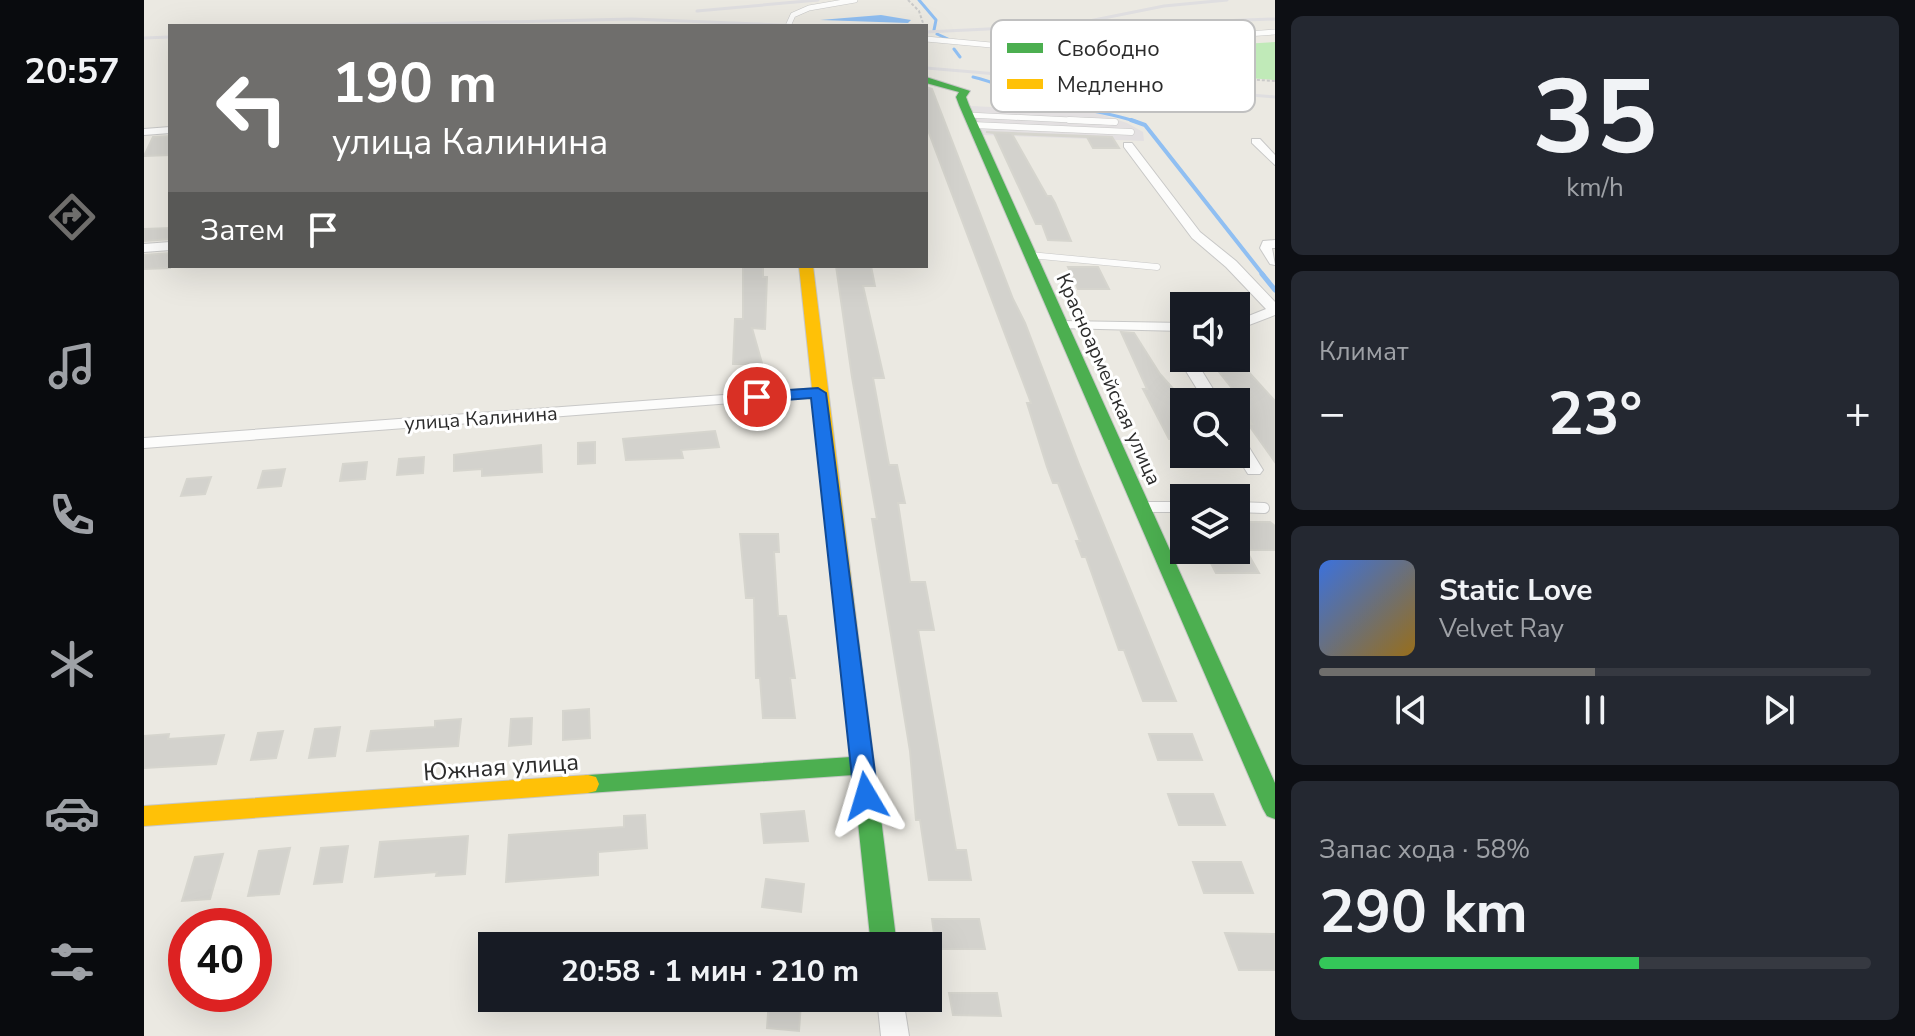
<!DOCTYPE html>
<html lang="ru">
<head>
<meta charset="utf-8">
<style>
	:root { --surface:#171b24; --page:#242831; --text:#f1f3f6; --muted:#9ea1a6; --line:#363941; --accent:#6f6e6c }
	body { margin:0; font-family:"Nunito Sans",sans-serif; background:var(--page); color:var(--text); height:100vh; display:flex; flex-direction:column; font-size:30px; white-space:nowrap }
	* { box-sizing:border-box; margin:0 }
	p { font-size:26px; color:var(--muted) }
	.icon { flex:none; width:44px; height:44px; fill:none; stroke:currentColor; stroke-width:2; stroke-linecap:round; stroke-linejoin:round }
	.map { position:relative; flex:1; overflow:hidden }
	.panel { display:flex; flex-direction:column; gap:16px; padding:16px; background:#0d0f14; width:640px }
	.panel>* { flex:none }
	.guide { position:absolute; left:24px; top:24px; width:760px; height:244px; border-radius:0px; box-shadow:0 8px 32px #0002; background:#6f6e6c; color:#fff; overflow:hidden }
	.fabs { position:absolute; left:1026px; top:292px; display:grid; gap:16px }
	.fabs a { display:grid; place-items:center; width:80px; height:80px; border-radius:0px; background:var(--surface); box-shadow:0 8px 32px #0002; font-size:40px }
	.speed { position:absolute; left:24px; top:908px; display:flex; gap:16px; font-size:40px; font-weight:700; text-align:center }
	.speed>* { display:grid; place-content:center; width:104px; height:104px; border-radius:50%; background:var(--surface); box-shadow:0 8px 32px #0002; line-height:1 }
	.speed .limit { border:12px solid #d22; background:#fff; color:#111 }
	.pin { position:absolute; display:grid; place-items:center; width:68px; height:68px; color:#fff; margin:-34px; border:4px solid #fff; border-radius:50%; box-shadow:0 2px 8px #0007 }
	.me { position:absolute; width:88px; margin:-44px; rotate:353deg; stroke-linejoin:round; filter:drop-shadow(0 0 6px #0008) }
	.turn { display:flex; align-items:center; gap:28px; height:168px; padding:0 32px; font-size:36px }
	.turn .icon { width:104px; height:104px; stroke-width:2.5 }
	.turn b { display:block; font-size:56px; line-height:68px }
	.then { display:flex; align-items:center; height:76px; padding:0 32px; background:#0003; gap:16px; font-size:30px }
	.big { font-size:60px; font-weight:700; line-height:1.1 }
	.panel .widget { flex:1; display:flex; flex-direction:column; justify-content:center; gap:12px; min-width:0; padding:0 28px; border-radius:12px; background:var(--page) }
	.panel .dial { align-items:center; gap:0 }
	.dial b { font-size:104px; line-height:1 }
	.song { display:flex; align-items:center; gap:24px }
	.cover { width:96px; height:96px; border-radius:12px; background:linear-gradient(135deg,hsl(220 70% 55%),hsl(40 70% 35%)) }
	.played { height:8px; border-radius:4px; background:linear-gradient(90deg,var(--accent) 50%,var(--line) 50%) }
	.keys { display:flex; justify-content:space-around; direction:ltr }
	.heat { display:flex; justify-content:space-between; align-items:center; font-size:44px; direction:ltr }
	.charge { height:12px; border-radius:6px; background:linear-gradient(90deg,#34c759 58%,var(--line) 0) }
	.trip { position:absolute; left:334px; top:932px; width:464px; height:80px; border-radius:0px; background:var(--surface); box-shadow:0 8px 32px #0002; font-weight:700; line-height:80px; text-align:center }
	main { display:flex; flex:1; min-height:0 }
	.dock { display:flex; flex-direction:column; width:144px; justify-content:space-around; align-items:center; background:#090b0e; color:var(--muted) }
	.dock .icon { width:56px; height:56px }
	.dock .selected { color:var(--accent) }
	.dock b { font-size:36px; color:var(--text) }
	.map>svg:first-child { display:block }
	.industrial { fill:#e3e0e1 }
	.green { fill:#c0eab8 }
	.water { fill:#90bff2 }
	.lines { fill:none; stroke-linecap:round; stroke-linejoin:round }
	.stream-far2 { stroke:#90bff2; stroke-width:3 }
	.stream-far1 { stroke:#90bff2; stroke-width:4 }
	.stream { stroke:#90bff2; stroke-width:5 }
	.building { fill:#d3d2cd; stroke:#d6d5ce; stroke-width:2 }
	.lane-far2-casing { stroke:#c8c8c7; stroke-width:6 }
	.lane-far1-casing { stroke:#c8c8c7; stroke-width:7 }
	.lane-casing { stroke:#c8c8c7; stroke-width:12 }
	.street-casing { stroke:#c8c8c7; stroke-width:2 }
	.fast-casing { stroke:#c8c8c7; stroke-width:2 }
	.slow-casing { stroke:#c8c8c7; stroke-width:2 }
	.path { stroke:#cacac9; stroke-width:2; stroke-dasharray:3 2; stroke-linecap:butt }
	.lane-far2 { stroke:#fcfcfb; stroke-width:5 }
	.lane-far1 { stroke:#fcfcfb; stroke-width:6 }
	.lane { stroke:#fcfcfb; stroke-width:10 }
	.street { fill:#fcfcfb; fill-rule:evenodd }
	.fast { fill:#4caf50; fill-rule:evenodd }
	.slow { fill:#ffc107; fill-rule:evenodd }
	.rail { stroke:#dfdee0; stroke-width:3 }
	.route { fill:#1a73e8; stroke:#114b97; stroke-width:2 }
	.labels { text-anchor:middle; stroke-width:6; stroke-linejoin:round; paint-order:stroke }
	.street-label { font-size:20px; fill:#2c2c2c; stroke:#fff }
	.near-street-label { font-size:24px; fill:#2c2c2c; stroke:#fff }
	.key { fill:#fff; stroke:#c0c0c0; stroke-width:2 }
	.key-label { font-size:22px; fill:#2c2c2c }
</style>
</head>
<body>
<main>
<nav class="dock">
<b>20:57</b>
<svg class="icon selected" aria-label="directions" viewBox="0 0 24 24"><path d="M12 3l9 9-9 9-9-9zM9 14v-3h6M13 9l2 2-2 2"/></svg>
<svg class="icon" aria-label="music" viewBox="0 0 24 24"><path d="M9 18V5l10-2v13"/><circle cx="6" cy="18" r="3"/><circle cx="16" cy="16" r="3"/></svg>
<svg class="icon" aria-label="phone" viewBox="0 0 24 24"><path d="M5 4h4l2 5-3 2q2 4 5 5l2-3 5 2v4C11 20 4 13 5 4z"/></svg>
<svg class="icon" aria-label="climate" viewBox="0 0 24 24"><path d="M12 3v18M4 7l16 10M4 17L20 7"/></svg>
<svg class="icon" aria-label="car" viewBox="0 0 24 24"><path d="M5 17H2v-5l4-1 3-4h7l3 4 3 1v5h-3M9 17h6M6 11h13"/><circle cx="7" cy="17" r="2"/><circle cx="17" cy="17" r="2"/></svg>
<svg class="icon" aria-label="filters" viewBox="0 0 24 24"><path d="M4 7h16M4 17h16"/><circle cx="9" cy="7" r="2"/><circle cx="15" cy="17" r="2"/></svg>
</nav>
<div class="map">
<svg width="1131" height="1036" viewBox="0 0 1131 1036">
	<rect width="100%" height="100%" fill="#ebe9e2"/>
	<!-- industrial -->
	<path class="industrial" d="M827 106 950 112 983 123 999 132 1000 141 839 135Z"/>
	<!-- green -->
	<path class="green" d="M1131 42V80L1049 74 1026 62 1025 54 1049 47Z"/>
	<!-- water -->
	<path class="water" d="M737 15 767 20 764 23 676 20Z"/>
	<g class="lines">
		<!-- stream-far2 -->
		<path class="stream-far2" d="M775 0 792 20 790 30
			M793 34 804 39
			M810 49 816 57
			M829 77C849 81 858 88 876 95 911 108 954 108 993 122"/>
		<!-- stream-far1 -->
		<path class="stream-far1" d="M987 120 1001 125 1120 276"/>
		<!-- stream -->
		<path class="stream" d="M1118 274 1131 290"/>
	</g>
	<!-- building -->
	<path class="building" d="M782 87 788 89 869 299 881 323 936 467 1032 701H999L980 650H975L942 557H938L932 541H936L914 483H909L903 467 883 403H887L782 125Z
		M842 132 968 137 975 148H949L943 137 868 134 903 196H907L911 203 927 241 904 240 898 224H892L850 133Z
		M26 136V155L0 156 9 137Z
		M26 228V239L0 241V229Z
		M26 253V268L0 269V255Z
		M599 266H619V277H623L621 329 608 328 619 367 603 368 602 364H589L591 319H599Z
		M692 266H727L731 286H719L740 378H729L745 465H753L761 503H754L766 582H781L790 630H774L812 850H822L827 880H785L776 820H772L766 751 728 519H733L708 377Z
		M924 267H954L965 289H934Z
		M977 332 990 333 1016 374 1040 401V439H1025L999 389H1003Z
		M1064 358H1092L1131 401V462L1104 424H1108L1093 401H1098Z
		M571 431 575 447 537 450 539 458 482 460 479 439Z
		M451 442V463L434 464V443Z
		M397 445 398 472 338 476V469L310 471V455Z
		M280 457 279 473 253 475 255 459Z
		M223 462 221 479 196 481 199 464Z
		M141 469 137 486 114 488 119 471Z
		M67 477 61 494 37 496 43 479Z
		M1092 522H1126L1131 526V550H1102L1115 573H1072L1060 550H1092Z
		M596 534H634L635 552H630L634 616H642L651 678H646L651 718H619L616 678H612L610 598H602Z
		M445 709 446 738 419 740V711Z
		M388 718 387 744 365 746 367 719Z
		M317 719 314 746 223 751 227 731 291 727V721Z
		M196 727 191 756 165 758 171 729Z
		M139 731 132 758 107 760 114 733Z
		M25 734 24 739 80 735 72 764 0 768V736Z
		M1005 734H1048L1058 760H1014Z
		M1024 794H1069L1081 825H1035Z
		M660 811 664 841 620 843 617 814Z
		M501 815 503 848 454 852V875L362 882 365 835 480 827V816Z
		M324 836 321 874 292 876 293 872 231 877 236 842Z
		M204 846 198 882 170 884 177 848Z
		M146 848 135 894 104 896 115 851Z
		M79 854 66 899 38 901 51 857Z
		M1049 862H1097L1109 893H1060Z
		M622 879 660 884 657 912 618 907Z
		M788 919H835L841 949H792Z
		M1081 933 1131 934V970H1095Z
		M805 993H853L857 1016 809 1015Z
		M625 999 657 1003 655 1031 623 1028Z"/>
	<g class="lines">
		<defs>
			<path id="lane-far2" d="M644 26 649 15 665 8 711 0
				M782 39 890 49 1131 32
				M824 115 967 122"/>
			<path id="lane-far1" d="M925 120 971 122
				M829 125 987 132
				M886 255 1013 267"/>
			<path id="lane" d="M1000 507H1040
				M1092 507 1120 508"/>
			<path id="street" d="M26 127V133L0 135V129Z
				M1108 139H1116L1131 155V165L1108 143Z
				M980 143H988L1056 232 1092 261 1131 302V315L1092 330V321L1122 309 1082 267 1048 238 980 147Z
				M1131 240V248H1128L1131 265 1126 264 1116 248 1119 241Z
				M26 242V250L0 252V244Z
				M919 321 1040 323V331L914 328 912 325Z
				M1040 354V358H1050L1077 402H1061L1034 358Z
				M674 388 680 390 682 393 680 396 0 448V438Z
				M1092 435 1098 436 1119 470 1116 474H1104C1095 460 1092 452 1092 435Z
				M733 998H759L765 1036H737Z"/>
			<path id="fast" d="M782 77 826 91 822 97 825 105 1131 783V819L1123 816 1119 809 815 105 812 97 815 92 782 83Z
				M705 636 712 638 715 643 753 946H727L709 775 444 793 436 791 433 784 436 777 444 775 707 757 695 643 698 638Z"/>
			<path id="slow" d="M655 266H669L715 643 712 648H698L695 643Z
				M444 775 452 777 455 784 452 791 444 793 0 826V806Z"/>
		</defs>
		<!-- lane-far2 casing -->
		<use href="#lane-far2" class="lane-far2-casing"/>
		<!-- lane-far1 casing -->
		<use href="#lane-far1" class="lane-far1-casing"/>
		<!-- lane casing -->
		<use href="#lane" class="lane-casing"/>
		<!-- street casing -->
		<use href="#street" class="street-casing"/>
		<!-- fast casing -->
		<use href="#fast" class="fast-casing"/>
		<!-- slow casing -->
		<use href="#slow" class="slow-casing"/>
		<!-- path -->
		<path class="path" d="M764 0 775 11 780 26
			M919 61 986 72 1131 81"/>
		<!-- lane-far2 -->
		<use href="#lane-far2" class="lane-far2"/>
		<!-- lane-far1 -->
		<use href="#lane-far1" class="lane-far1"/>
		<!-- lane -->
		<use href="#lane" class="lane"/>
		<!-- street -->
		<use href="#street" class="street"/>
		<!-- fast -->
		<use href="#fast" class="fast"/>
		<!-- slow -->
		<use href="#slow" class="slow"/>
		<!-- rail -->
		<path class="rail" d="M553 11 674 0
			M969 25 1131 19
			M187 26 488 19 660 26
			M782 32 925 25 1020 6 1083 0
			M0 38 26 37
			M782 68 1131 97"/>
	</g>
	<!-- route -->
	<path class="route" d="M674 388 682 393 734 796 730 802 722 805 714 802 710 796 667 398 613 402 605 397 613 392Z"/>
	<g class="labels">
		<!-- street labels -->
		<g class="street-label">
			<text transform="translate(965 379) rotate(66)" y="7">Красноармейская улица</text>
			<text transform="translate(337 418) rotate(-4)" y="7">улица Калинина</text>
		</g>
		<!-- near-street labels -->
		<g class="near-street-label">
			<text transform="translate(357 767) rotate(-4)" y="8">Южная улица</text>
		</g>
	</g>
	<!-- legend -->
	<rect x="847" y="20" width="264" height="92" rx="12" class="key"/>
	<rect x="863" y="43" width="36" height="10" fill="#4caf50"/>
	<rect x="863" y="79" width="36" height="10" fill="#ffc107"/>
	<g class="key-label">
		<text x="913" y="56">Свободно</text>
		<text x="913" y="92">Медленно</text>
	</g>
</svg>
<div class="fabs">
<a><svg class="icon" aria-label="sound" viewBox="0 0 24 24"><path d="M4 9h4l5-4v14l-5-4H4zM17 9q2 3 0 6"/></svg></a>
<a><svg class="icon" aria-label="search" viewBox="0 0 24 24"><circle cx="10" cy="10" r="6"/><path d="M15 15l6 6"/></svg></a>
<a><svg class="icon" aria-label="layers" viewBox="0 0 24 24"><path d="M12 4l9 5-9 5-9-5zM3 14l9 5 9-5"/></svg></a>
</div>
<div class="speed"><div class="limit">40</div></div>
<div class="pin" style="left:613px;top:397px;background:#d93025"><svg class="icon" aria-label="arrive" viewBox="0 0 24 24"><path d="M6 21V4h12l-3 4 3 4H6"/></svg></div>
<svg class="me" style="left:722px;top:796px" viewBox="-20 -20 40 40"><path d="M0-17L14 15 0 8-14 15z" fill="#1a73e8" stroke="#fff" stroke-width="4"/></svg>
<div class="trip">20:58 · 1 мин · 210 m</div>
<div class="guide">
<div class="turn"><svg class="icon" aria-label="left" viewBox="0 0 24 24"><path d="M17 20v-9H6M10 6l-5 5 5 5"/></svg><div><b>190 m</b>улица Калинина</div></div>
<div class="then">Затем<svg class="icon" aria-label="arrive" viewBox="0 0 24 24"><path d="M6 21V4h12l-3 4 3 4H6"/></svg></div>
</div>
</div>
<section class="panel">
<div class="widget dial"><b>35</b><p>km/h</p></div>
<div class="widget"><p>Климат</p>
<div class="heat"><a>−</a><b class="big">23°</b><a>+</a></div>
</div>
<div class="widget">
<div class="song"><i class="cover"></i><div><b>Static Love</b><p>Velvet Ray</p></div></div>
<div class="played"></div>
<div class="keys"><svg class="icon" aria-label="previous" viewBox="0 0 24 24"><path d="M18 5L8 12l10 7zM5 5v14"/></svg><svg class="icon" aria-label="pause" viewBox="0 0 24 24"><path d="M8 5v14M16 5v14"/></svg><svg class="icon" aria-label="next" viewBox="0 0 24 24"><path d="M6 5l10 7-10 7zM19 5v14"/></svg></div>
</div>
<div class="widget"><p>Запас хода · 58%</p><b class="big">290 km</b><div class="charge"></div></div>
</section>
</main>
</body>
</html>
